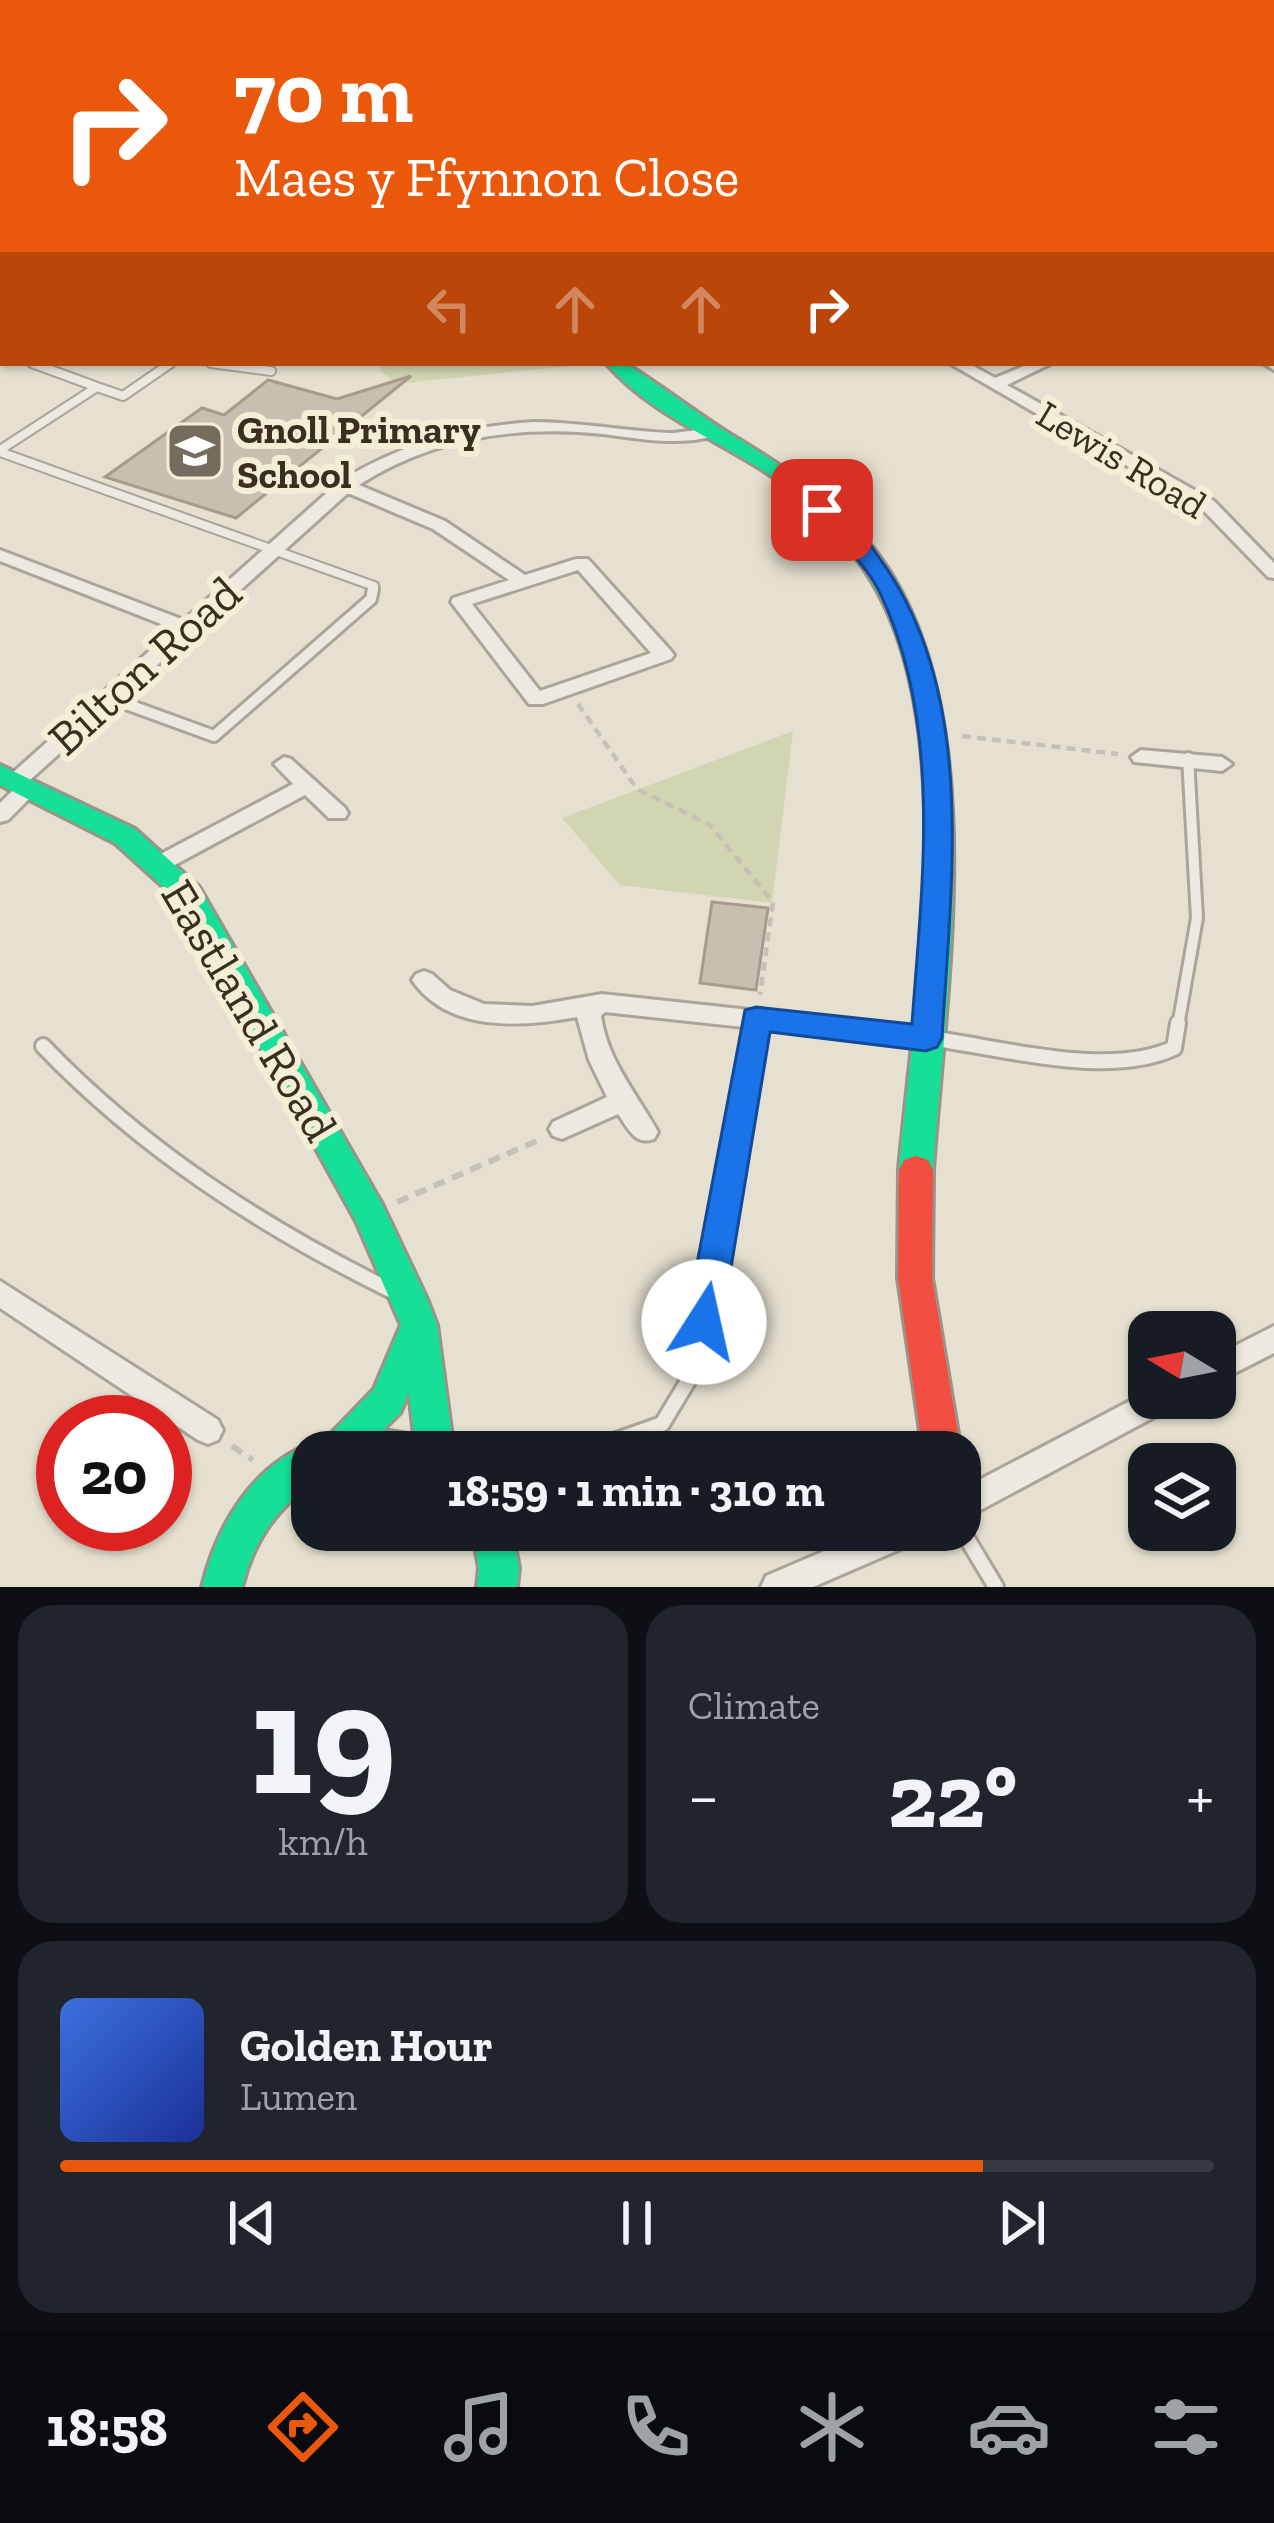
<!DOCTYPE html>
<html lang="en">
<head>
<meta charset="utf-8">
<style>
	:root { --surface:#171b24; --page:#20242c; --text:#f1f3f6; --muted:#9ea1a6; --line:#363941; --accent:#ea580c }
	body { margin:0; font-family:"Zilla Slab",serif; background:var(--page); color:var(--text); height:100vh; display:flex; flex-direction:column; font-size:45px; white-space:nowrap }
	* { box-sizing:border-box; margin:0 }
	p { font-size:39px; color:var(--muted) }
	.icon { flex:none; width:66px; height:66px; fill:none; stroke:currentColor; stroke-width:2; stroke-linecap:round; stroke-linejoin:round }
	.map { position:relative; height:1587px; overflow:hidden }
	.panel { display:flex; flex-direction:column; gap:18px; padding:18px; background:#0d0f14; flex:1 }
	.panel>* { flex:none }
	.hud { position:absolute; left:0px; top:0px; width:1275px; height:366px; box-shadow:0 3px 9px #0004; background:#ea580c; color:#fff; overflow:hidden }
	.needle { width:78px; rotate:280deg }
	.tools { position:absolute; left:1128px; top:1311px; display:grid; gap:24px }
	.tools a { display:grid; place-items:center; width:108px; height:108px; border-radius:24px; background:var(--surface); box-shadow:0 3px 9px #0004; font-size:60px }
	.speed { position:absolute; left:36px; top:1395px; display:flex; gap:24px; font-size:60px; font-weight:700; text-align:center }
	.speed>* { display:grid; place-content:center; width:156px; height:156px; border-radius:50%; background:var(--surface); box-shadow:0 3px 9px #0004; line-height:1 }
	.speed .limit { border:18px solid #d22; background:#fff; color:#111 }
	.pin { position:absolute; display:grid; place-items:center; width:102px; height:102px; color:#fff; margin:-51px; border-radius:24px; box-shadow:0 6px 18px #0006 }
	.me { position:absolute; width:132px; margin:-66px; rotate:10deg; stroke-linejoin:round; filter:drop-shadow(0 0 9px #0008) }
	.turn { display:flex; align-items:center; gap:42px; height:252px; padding:0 36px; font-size:54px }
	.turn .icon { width:156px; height:156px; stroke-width:2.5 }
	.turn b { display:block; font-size:84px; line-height:102px }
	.lanes { display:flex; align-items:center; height:114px; padding:0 36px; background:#0003; justify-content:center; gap:60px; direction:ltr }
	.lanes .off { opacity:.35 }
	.big { font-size:90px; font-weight:700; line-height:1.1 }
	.panel .card { flex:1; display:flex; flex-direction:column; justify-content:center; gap:18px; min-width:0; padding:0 42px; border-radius:36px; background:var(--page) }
	.panel .dial { align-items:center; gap:0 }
	.dial b { font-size:156px; line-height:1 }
	.song { display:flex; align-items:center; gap:36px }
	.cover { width:144px; height:144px; border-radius:18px; background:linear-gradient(135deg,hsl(220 70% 55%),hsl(230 70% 35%)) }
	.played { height:12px; border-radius:6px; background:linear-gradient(90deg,var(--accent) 80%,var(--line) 80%) }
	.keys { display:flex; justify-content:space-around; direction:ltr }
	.heat { display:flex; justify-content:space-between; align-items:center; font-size:66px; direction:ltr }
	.panel .tiles { flex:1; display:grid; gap:18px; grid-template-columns:1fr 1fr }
	.card:last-child { grid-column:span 2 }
	.trip { position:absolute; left:291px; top:1431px; width:690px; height:120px; border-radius:36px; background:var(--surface); box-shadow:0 3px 9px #0004; font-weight:700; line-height:120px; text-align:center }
	.dock { display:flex; height:192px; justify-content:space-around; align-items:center; background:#090b0e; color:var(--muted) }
	.dock .icon { width:84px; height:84px }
	.dock .on { color:var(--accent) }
	.dock b { font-size:54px; color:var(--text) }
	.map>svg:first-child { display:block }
	.green { fill:#d2d5b2 }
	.building { fill:#c9bfb0; stroke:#a59c8e; stroke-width:3 }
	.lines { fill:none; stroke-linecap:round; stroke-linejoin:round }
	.lane-far3-casing { stroke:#aaa598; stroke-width:9 }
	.lane-far2-casing { stroke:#aaa598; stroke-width:12 }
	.lane-far1-casing { stroke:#aaa598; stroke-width:16 }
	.lane-casing { stroke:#aaa598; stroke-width:20 }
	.street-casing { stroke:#aaa598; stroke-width:6 }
	.fast-casing { stroke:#9a9488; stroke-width:6 }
	.slow-casing { stroke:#9a9488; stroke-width:6 }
	.jam-casing { stroke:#9a9488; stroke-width:6 }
	.path-far2 { stroke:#c6c1b7; stroke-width:3; stroke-dasharray:6 3; stroke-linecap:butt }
	.path-far1 { stroke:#c6c1b7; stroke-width:4.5; stroke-dasharray:9 6; stroke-linecap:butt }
	.path { stroke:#c6c1b7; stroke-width:6; stroke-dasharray:12 8; stroke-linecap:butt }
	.lane-far3 { stroke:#ede9e0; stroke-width:6 }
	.lane-far2 { stroke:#ede9e0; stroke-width:8 }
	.lane-far1 { stroke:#ede9e0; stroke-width:10 }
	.lane { stroke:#ede9e0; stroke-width:14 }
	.street { fill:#ede9e0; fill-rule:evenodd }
	.fast { fill:#16e098; fill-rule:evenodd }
	.slow { fill:#ffcf43; fill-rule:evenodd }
	.jam { fill:#f24e42; fill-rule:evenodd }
	.route { fill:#1a73e8; stroke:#114b97; stroke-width:3 }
	.labels { text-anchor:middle; stroke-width:12; stroke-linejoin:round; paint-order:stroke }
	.far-poi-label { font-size:39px; font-weight:bold; fill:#392e1f; stroke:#f5eed6; text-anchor:start }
	.far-street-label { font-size:39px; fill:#392e1f; stroke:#f5eed6 }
	.street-label { font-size:48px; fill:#392e1f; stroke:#f5eed6 }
</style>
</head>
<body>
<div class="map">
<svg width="1274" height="1587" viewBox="0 0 1274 1587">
	<rect width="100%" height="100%" fill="#e5e0cf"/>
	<!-- green -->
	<path class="green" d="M382 363H599L404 383 391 380 380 370Z
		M793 731 772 903 620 885 562 818Z"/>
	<!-- building -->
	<path class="building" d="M411 376 236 518 105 477 202 408 224 415 268 380 337 399Z
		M712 902 768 908 756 990 700 983Z"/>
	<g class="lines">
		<defs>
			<path id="lane-far3" d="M360 2 373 0"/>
			<path id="lane-far2" d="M32 363 97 387
				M211 363 271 371
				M0 450 97 387 123 396 171 363
				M0 452 374 586 373 592"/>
			<path id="lane-far1" d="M107 697 214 736 371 599 373 589
				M755 1026 756 1019
				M1178 1026 1197 918 1188 758"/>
			<path id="lane" d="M936 1039C1006 1049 1110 1078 1174 1048L1178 1023
				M43 1046C143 1150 261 1226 390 1290
				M583 1452 662 1424 697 1366 755 1023
				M960 1527 996 1587"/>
			<path id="street" d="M0 0 31 3 0 4Z
				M92 0H168L164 3H88Z
				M687 0H701L703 3H689Z
				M942 0H956L959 3H945Z
				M1207 0H1222L1225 3H1210Z
				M1272 4H1274V10H1272Z
				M1272 22H1274V29H1272Z
				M3 114V122L0 123V115Z
				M0 153 3 154V164L0 163Z
				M1272 193H1274V201H1272Z
				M1274 332V342L1272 343V333Z
				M1272 359H1274V370L1263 363H1272Z
				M949 363H968L995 378 1031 363H1052L1007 385 1214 501 1274 563V578L1268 577 1202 509Z
				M533 422C579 422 624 431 670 433 686 433 705 425 717 433L715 436C676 446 642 439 603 434 517 425 432 438 359 485L445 521 525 575 576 559H588L671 651 674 655 671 659 543 704H529L451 602 453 598 509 580 433 529 348 493 30 780 39 787 36 792 8 820 0 822V803L15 788 6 781 9 776 174 629 0 561V550L184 620 339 482C400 444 462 427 533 422ZM578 570 651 653 540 691 472 604Z
				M1141 750 1222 757 1232 764 1222 771 1134 762 1131 757Z
				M284 757 291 759 345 808 348 813 345 818H329L305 795 171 867H155L152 862 155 857 293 784 274 764Z
				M424 971 432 974 450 990 484 1004 532 1006 602 994 926 1029 935 1031 938 1038 935 1045 926 1047 605 1012 601 1016C608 1062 636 1092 658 1132L654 1139C635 1146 628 1128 618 1114L562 1139 553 1136 549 1129 553 1122 607 1097 589 1060 577 1017C522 1027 448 1033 412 980L416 974Z
				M0 1281 218 1420 223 1430 218 1440 208 1444 198 1440 0 1308Z
				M1274 1326V1353L1215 1383V1356Z
				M1149 1391V1398H1177L1173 1407 960 1521V1490Z
				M873 1530H923L919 1541 813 1587H761L766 1576Z"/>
			<path id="fast" d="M3 324V336L0 337V325Z
				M606 363C612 363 618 362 624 363 632 365 712 424 730 434 790 470 849 508 888 569 990 726 945 992 933 1170L928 1180 916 1184 904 1180 899 1170C914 1000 965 721 866 572 853 552 835 533 820 516 760 452 664 430 606 363Z
				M0 765 135 829 199 887 382 1204 427 1299 437 1325 454 1452H312V1483C275 1510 253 1542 242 1587H202C217 1526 251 1467 312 1443L319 1446 374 1389 401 1325 356 1221 179 901 115 843 0 785ZM409 1392 414 1435 383 1430 400 1413Z
				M472 1530H512L519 1568 517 1587H477L479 1568Z"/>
			<path id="slow" d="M1274 89V99L1272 100V90Z"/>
			<path id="jam" d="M916 1156 928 1160 933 1170 932 1278 961 1452 960 1454 923 1452 898 1278 899 1170 904 1160Z"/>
		</defs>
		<!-- lane-far3 casing -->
		<use href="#lane-far3" class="lane-far3-casing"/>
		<!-- lane-far2 casing -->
		<use href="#lane-far2" class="lane-far2-casing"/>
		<!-- lane-far1 casing -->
		<use href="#lane-far1" class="lane-far1-casing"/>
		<!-- lane casing -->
		<use href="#lane" class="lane-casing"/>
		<!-- street casing -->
		<use href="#street" class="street-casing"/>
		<!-- fast casing -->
		<use href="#fast" class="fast-casing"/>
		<!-- slow casing -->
		<use href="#slow" class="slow-casing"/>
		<!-- jam casing -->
		<use href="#jam" class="jam-casing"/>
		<!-- path-far2 -->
		<path class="path-far2" d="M429 3 436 0"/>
		<!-- path-far1 -->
		<path class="path-far1" d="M578 704 637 789 710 825 773 902 760 995
			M962 736 1118 754"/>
		<!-- path -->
		<path class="path" d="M397 1202 541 1139
			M232 1446 253 1460"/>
		<!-- lane-far3 -->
		<use href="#lane-far3" class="lane-far3"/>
		<!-- lane-far2 -->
		<use href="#lane-far2" class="lane-far2"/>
		<!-- lane-far1 -->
		<use href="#lane-far1" class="lane-far1"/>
		<!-- lane -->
		<use href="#lane" class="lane"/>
		<!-- street -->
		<use href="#street" class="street"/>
		<!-- fast -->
		<use href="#fast" class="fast"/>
		<!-- slow -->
		<use href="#slow" class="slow"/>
		<!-- jam -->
		<use href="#jam" class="jam"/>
	</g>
	<!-- route -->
	<path class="route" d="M822 503C848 511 865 537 880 559 978 694 951 881 942 1038L937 1047 926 1051 770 1032 722 1322 717 1334 704 1339 692 1334 686 1322 745 1010 756 1007 912 1024C922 883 943 728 881 595 865 560 834 538 810 510Z"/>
	<!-- icons -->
	<defs>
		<symbol id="school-square" viewBox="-11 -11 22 22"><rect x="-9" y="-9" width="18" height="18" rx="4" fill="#756c5d" stroke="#f5eed6"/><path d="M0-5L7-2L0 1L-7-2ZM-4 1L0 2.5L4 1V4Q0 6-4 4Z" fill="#fff"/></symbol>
	</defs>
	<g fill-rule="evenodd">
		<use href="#school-square" x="162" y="418" width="66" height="66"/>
	</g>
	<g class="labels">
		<!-- far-poi labels -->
		<g class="far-poi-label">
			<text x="237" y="443">Gnoll Primary<tspan x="237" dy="45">School</tspan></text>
		</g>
		<!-- far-street labels -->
		<g class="far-street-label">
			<text transform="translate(1122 459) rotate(31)" y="14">Lewis Road</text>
		</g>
		<!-- street labels -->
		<g class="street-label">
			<text transform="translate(144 665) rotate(-42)" y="17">Bilton Road</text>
			<text transform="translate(250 1010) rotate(59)" y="17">Eastland Road</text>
		</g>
	</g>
</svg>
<div class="tools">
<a><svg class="needle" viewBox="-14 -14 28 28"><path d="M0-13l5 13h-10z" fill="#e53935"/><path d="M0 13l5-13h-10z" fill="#9ea1a6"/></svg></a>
<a><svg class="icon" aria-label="layers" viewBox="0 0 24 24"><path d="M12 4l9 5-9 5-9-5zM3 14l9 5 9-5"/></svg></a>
</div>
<div class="speed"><div class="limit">20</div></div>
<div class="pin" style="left:822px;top:510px;background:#d93025"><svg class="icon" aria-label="arrive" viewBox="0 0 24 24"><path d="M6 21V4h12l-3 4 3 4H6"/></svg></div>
<svg class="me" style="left:704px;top:1322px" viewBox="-20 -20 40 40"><circle r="19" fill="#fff"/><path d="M0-13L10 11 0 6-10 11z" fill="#1a73e8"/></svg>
<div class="trip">18:59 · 1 min · 310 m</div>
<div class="hud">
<div class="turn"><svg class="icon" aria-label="right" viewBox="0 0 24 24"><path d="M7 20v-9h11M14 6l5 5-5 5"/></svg><div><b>70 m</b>Maes y Ffynnon Close</div></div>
<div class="lanes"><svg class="icon off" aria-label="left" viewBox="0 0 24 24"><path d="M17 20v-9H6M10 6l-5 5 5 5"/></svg><svg class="icon off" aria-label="ahead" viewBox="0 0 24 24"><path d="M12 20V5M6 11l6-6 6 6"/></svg><svg class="icon off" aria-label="ahead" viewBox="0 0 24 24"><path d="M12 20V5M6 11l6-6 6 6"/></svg><svg class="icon" aria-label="right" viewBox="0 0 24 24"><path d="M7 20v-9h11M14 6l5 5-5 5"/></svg></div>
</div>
</div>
<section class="panel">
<div class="tiles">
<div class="card dial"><b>19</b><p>km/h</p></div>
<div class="card"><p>Climate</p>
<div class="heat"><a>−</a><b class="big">22°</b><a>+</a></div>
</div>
<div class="card">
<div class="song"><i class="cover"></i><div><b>Golden Hour</b><p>Lumen</p></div></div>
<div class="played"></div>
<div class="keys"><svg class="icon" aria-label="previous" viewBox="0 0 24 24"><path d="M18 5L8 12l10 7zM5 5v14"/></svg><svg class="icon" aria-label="pause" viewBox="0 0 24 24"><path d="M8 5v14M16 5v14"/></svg><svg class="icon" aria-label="next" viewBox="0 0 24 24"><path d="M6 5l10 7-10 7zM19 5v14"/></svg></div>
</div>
</div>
</section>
<nav class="dock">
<b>18:58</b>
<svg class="icon on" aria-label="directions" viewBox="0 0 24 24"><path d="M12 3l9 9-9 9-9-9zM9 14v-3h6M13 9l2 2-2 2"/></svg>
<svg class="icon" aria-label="music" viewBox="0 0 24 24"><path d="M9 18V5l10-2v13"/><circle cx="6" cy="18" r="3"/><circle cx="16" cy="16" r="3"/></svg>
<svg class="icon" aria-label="phone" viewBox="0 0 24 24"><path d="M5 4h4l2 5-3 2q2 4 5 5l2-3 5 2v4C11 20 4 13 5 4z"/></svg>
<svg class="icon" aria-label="climate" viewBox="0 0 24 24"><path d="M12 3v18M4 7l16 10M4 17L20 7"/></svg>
<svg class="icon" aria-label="car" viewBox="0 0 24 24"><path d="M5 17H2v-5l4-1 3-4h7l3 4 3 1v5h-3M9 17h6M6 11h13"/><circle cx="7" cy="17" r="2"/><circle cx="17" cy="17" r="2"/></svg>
<svg class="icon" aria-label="filters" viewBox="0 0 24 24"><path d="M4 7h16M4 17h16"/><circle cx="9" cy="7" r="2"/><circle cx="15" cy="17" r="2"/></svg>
</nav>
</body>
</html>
